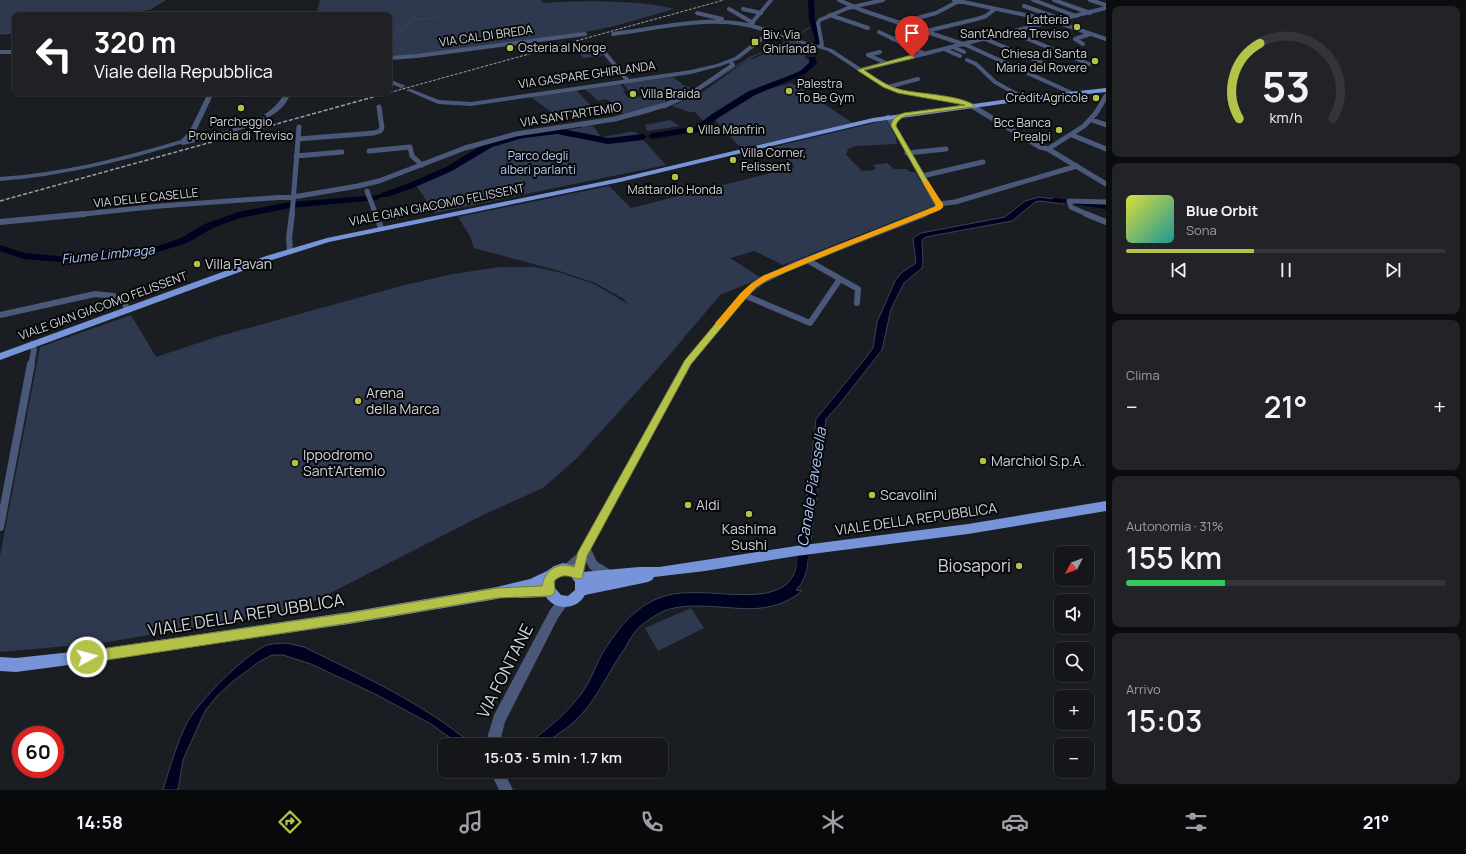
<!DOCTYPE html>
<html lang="it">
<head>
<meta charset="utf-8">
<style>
	:root { --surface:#14161a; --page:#212327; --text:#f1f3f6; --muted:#9d9fa2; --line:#333539; --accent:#b4c24a }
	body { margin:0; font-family:Manrope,sans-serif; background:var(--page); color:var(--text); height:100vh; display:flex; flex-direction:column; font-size:15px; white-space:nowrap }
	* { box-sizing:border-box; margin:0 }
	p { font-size:13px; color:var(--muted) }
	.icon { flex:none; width:22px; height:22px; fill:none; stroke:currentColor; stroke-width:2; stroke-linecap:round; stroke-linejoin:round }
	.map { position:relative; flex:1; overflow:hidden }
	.details { display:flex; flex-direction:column; gap:6px; padding:6px; background:#0b0c0e; width:360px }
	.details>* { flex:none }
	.top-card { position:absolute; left:12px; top:12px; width:380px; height:84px; border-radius:8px; box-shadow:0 1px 3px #0004,0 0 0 1px var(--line); background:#202124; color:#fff; overflow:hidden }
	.needle { width:26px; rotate:228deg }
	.fabs { position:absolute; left:1054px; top:546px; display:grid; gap:8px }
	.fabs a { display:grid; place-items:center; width:40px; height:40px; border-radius:8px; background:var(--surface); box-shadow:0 1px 3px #0004,0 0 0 1px var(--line); font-size:20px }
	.speed { position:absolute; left:12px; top:726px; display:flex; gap:8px; font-size:20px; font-weight:700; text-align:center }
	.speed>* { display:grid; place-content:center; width:52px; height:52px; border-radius:50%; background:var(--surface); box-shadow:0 1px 3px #0004,0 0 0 1px var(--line); line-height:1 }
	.speed .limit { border:6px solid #d22; background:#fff; color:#111 }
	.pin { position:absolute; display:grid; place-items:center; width:34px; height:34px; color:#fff; margin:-41px -17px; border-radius:50% 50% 50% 0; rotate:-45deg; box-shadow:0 0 4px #0007 }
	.pin .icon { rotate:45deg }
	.me { position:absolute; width:44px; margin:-22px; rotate:83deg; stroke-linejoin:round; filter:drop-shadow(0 0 3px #0008) }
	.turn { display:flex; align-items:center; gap:14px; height:84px; padding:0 16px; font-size:18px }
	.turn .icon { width:52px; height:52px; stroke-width:2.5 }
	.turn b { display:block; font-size:28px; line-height:34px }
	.big { font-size:30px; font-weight:600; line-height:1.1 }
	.details .tile { flex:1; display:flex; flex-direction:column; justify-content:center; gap:6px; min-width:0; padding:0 14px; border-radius:8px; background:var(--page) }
	.details .dial { align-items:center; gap:0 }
	.dial svg { height:104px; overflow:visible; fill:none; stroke:var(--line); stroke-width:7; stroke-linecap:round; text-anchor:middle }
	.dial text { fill:var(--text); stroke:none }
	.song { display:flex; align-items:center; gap:12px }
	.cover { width:48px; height:48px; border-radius:6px; background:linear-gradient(135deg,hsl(60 70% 55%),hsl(180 70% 35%)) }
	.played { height:4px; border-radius:2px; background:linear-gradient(90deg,var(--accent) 40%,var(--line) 40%) }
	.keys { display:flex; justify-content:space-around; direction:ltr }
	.heat { display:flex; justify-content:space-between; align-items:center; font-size:22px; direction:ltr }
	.charge { height:6px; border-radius:3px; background:linear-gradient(90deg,#34c759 31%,var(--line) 0) }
	.trip { position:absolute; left:438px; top:738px; width:230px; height:40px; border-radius:8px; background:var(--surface); box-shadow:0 1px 3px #0004,0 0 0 1px var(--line); font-weight:600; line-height:40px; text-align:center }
	.tabs { display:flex; height:64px; justify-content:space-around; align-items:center; background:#08090a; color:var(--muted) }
	.tabs .icon { width:28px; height:28px }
	.tabs .active { color:var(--accent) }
	.tabs b { font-size:18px; color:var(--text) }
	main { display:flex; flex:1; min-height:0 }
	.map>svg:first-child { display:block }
	.green { fill:#2e3950 }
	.water { fill:#00031f; stroke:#3f4256 }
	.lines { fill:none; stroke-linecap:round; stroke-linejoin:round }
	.stream-far1 { stroke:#3f4256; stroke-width:1 }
	.stream { stroke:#3f4256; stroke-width:1.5 }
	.canal { fill:#00031f; fill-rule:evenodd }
	.river { fill:#00031f; fill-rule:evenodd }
	.tertiary-tunnel { stroke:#36383d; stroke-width:5; stroke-dasharray:5 2.5; stroke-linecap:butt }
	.minor-far4 { stroke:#4a5879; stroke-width:4 }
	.minor-far3 { stroke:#4a5879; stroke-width:5 }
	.minor-far2 { stroke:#4a5879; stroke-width:6 }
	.minor-far1 { stroke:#4a5879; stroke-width:8 }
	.minor { stroke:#4a5879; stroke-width:10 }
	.tertiary { fill:#4a5879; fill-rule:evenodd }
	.primary { fill:#7694d7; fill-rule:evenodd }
	.rail-far1 { stroke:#9da0a3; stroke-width:1; stroke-dasharray:3 1.5; stroke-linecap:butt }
	.rail { stroke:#9da0a3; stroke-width:1.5; stroke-dasharray:4 2; stroke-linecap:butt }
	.route { fill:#b4c24a; stroke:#757e30 }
	.slow { fill:#f59e0b }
	.poi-dot { fill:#b4c24a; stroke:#060709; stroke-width:1.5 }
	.labels { text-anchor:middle; stroke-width:4; stroke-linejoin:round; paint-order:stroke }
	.far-poi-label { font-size:12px; fill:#d2d4d7; stroke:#060709; text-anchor:start }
	.far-street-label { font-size:12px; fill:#d2d4d7; stroke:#060709 }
	.far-park-label { font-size:12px; fill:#bdcef5; stroke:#060709 }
	.far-water-label { font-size:13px; font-style:italic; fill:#b1c8fb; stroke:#060709 }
	.poi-label { font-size:14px; fill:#d2d4d7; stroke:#060709; text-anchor:start }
	.street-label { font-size:14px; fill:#d2d4d7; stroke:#060709 }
	.water-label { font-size:15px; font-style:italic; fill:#b1c8fb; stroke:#060709 }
	.near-poi-label { font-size:17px; fill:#d2d4d7; stroke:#060709; text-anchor:end }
	.near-street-label { font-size:17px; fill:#d2d4d7; stroke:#060709 }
</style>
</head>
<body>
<main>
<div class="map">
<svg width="1106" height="790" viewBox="0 0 1106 790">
	<rect width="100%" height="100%" fill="#1a1d22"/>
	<!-- green -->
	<path class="green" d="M0 0H164L152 8 107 15H15V33L0 34Z
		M320 0H541L544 3C577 0 645 0 674 9L615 26 580 33 428 54 389 57V15H316Z
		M795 39 814 46 810 55H805V59L810 60 807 68 774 85 745 94 708 120 703 121 695 112H689L672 106 700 94 750 58 753 59Z
		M596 48 603 56 583 58 577 50Z
		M673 77 685 86 699 89 674 101 665 92 659 93 667 103 624 114 619 111 621 110 606 99 598 101 585 89 620 84 625 90 623 91 628 98 643 96 637 89 628 90 623 83Z
		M792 83 853 123 792 138 741 148 714 119 761 91Z
		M576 90 593 108 554 114 531 97Z
		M670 120 680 126 647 131 645 125Z
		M882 121H887L896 138 897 144 856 146 848 149 846 155 862 171 874 170 876 168 873 165 887 163 894 169H907L910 172H915L936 205 783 265 754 251 730 258 761 278 720 295 660 366 577 458 543 488 483 515 297 610 101 643 0 652V556L40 347 131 315 156 357 216 337 401 286 453 274 500 267H535L562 273 594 284 623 301 628 305 635 318 624 299 595 283 563 272 474 248 470 236 458 217 609 186 631 208 795 167 774 147Z
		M593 126 601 137 629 132H636L666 165 435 213 416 185 453 168 493 144 533 135Z
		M691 608 704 628 658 651 645 628Z"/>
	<!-- water -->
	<path class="water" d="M1039 197 1063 200 1064 204 1040 201 1035 202 1012 221 926 237 922 240 923 264 922 268 904 283 891 309 882 350 838 406 826 419 811 540H802L816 419 864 360 873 348 877 322 895 281 900 274 916 263 913 238 921 233 1005 217 1025 201Z
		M808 559C807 571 805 581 796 590L802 591C768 618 737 606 697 606 686 606 674 607 664 611 657 614 650 619 643 624 635 630 630 639 625 648 604 678 593 711 561 732 545 743 545 745 525 745 544 732 563 717 577 699 589 686 594 669 602 654 616 631 633 608 659 598 695 583 755 606 784 586 793 580 796 570 798 560Z
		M286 643 304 647C363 676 423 703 473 745H460L431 724 375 694 311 664 283 655H272L259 662 232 682 217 696 205 711 183 760 178 790H163C170 767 177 742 188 721 200 700 244 656 265 646 271 643 279 644 286 643Z"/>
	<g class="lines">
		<!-- stream-far1 -->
		<path class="stream-far1" d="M109 15 150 9 165 0
			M0 34 15 33
			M389 35 401 30 413 19C439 19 435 20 451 0
			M794 37 814 25
			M692 95 749 58 793 39"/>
		<!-- stream -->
		<path class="stream" d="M664 108 694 94
			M638 115 652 111
			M582 127 595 124"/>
		<!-- canal -->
		<path class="canal" d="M1054 198 1106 205V209L1052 201 1051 200Z
			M807 525 810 526 812 529 806 571 804 574 801 575 798 574 796 571 802 529 804 526Z"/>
		<!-- river -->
		<path class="river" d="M808 0H814L815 20 821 40 818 45 816 46 812 44 815 40 809 20Z
			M809 57H815L817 63 805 74 755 95 718 118 704 129 695 133 691 130 712 114 749 91 791 75 800 71 809 63Z
			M557 128 608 138 643 134 647 137 643 140 608 144 557 134 523 138 492 147 452 171 413 188 387 197H381L376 200 290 208 240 218 213 228 187 243 155 253 80 262H58L24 259 0 251V245L25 253 58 256H80L154 247 179 239 205 224 238 212 290 202 379 195 381 193 407 184 446 167 486 143 522 133Z
			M685 128 689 131 688 133 652 139 648 136 652 133Z"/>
		<!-- tertiary-tunnel -->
		<path class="tertiary-tunnel" d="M401 86 409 90"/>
		<!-- minor-far4 -->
		<path class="minor-far4" d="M839 0 861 10 966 45 1074 94
			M954 0 1054 21 1106 39
			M1033 0 1076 16
			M1054 0 1090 13
			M1090 0 1106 5
			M1024 6 1058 18
			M729 9 753 23
			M743 9 761 13
			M697 13 722 19
			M830 15 868 28
			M899 23 936 13 959 1
			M750 25 771 0
			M879 32 925 54
			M1011 32 1089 64
			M613 34C664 28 721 11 770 32
			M893 39 977 19 986 16 995 9
			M985 39 1060 70
			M1083 44 1075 39 1090 34
			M820 46 822 45 818 23 820 20 848 8 883 0
			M953 47 964 52
			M944 49 960 56
			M0 52H15
			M604 52 628 81
			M880 52 868 55 886 63
			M389 58 417 56 585 34
			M967 60 976 64 995 82 1018 95
			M860 70 1106 8
			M888 87 918 79
			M689 95 733 65 730 61"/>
		<!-- minor-far3 -->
		<path class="minor-far3" d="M1016 94 1024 99
			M1106 96 1096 113 1084 126 1048 149 1106 184
			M972 106 1040 147 1048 149
			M888 117 939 204
			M1092 120 1106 125
			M1072 135 1106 149
			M298 139 374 133 380 131 382 128 379 107
			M369 151 410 147 412 156 422 165
			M907 153 946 149
			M296 156 342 152
			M922 176 983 162
			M367 191 376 215
			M939 204 955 202 1077 166
			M74 215 160 206 299 196 358 186 379 181 465 148 516 134 615 119 665 105 691 94
			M292 215 299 127
			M922 215 940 207 939 204
			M1089 215 1071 207 1069 201 1106 202"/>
		<!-- minor-far2 -->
		<path class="minor-far2" d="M376 214 381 228
			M1086 214 1106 222
			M0 222 84 214
			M290 251 289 238 292 214
			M807 260 858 289 857 303
			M744 295 810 323 840 279
			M0 315 95 294 114 296 122 301 128 309
			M31 365 34 350 32 344
			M687 365 744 295 762 281 794 265 925 214"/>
		<!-- minor-far1 -->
		<path class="minor-far1" d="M0 527 31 364
			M586 548 587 553
			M583 553 687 364"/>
		<!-- minor -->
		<path class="minor" d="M587 552 593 565 609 575
			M566 570 582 556
			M578 574 584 552"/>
		<!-- tertiary -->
		<path class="tertiary" d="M768 31 832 49 887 85C898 89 909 92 920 94 935 97 963 96 975 106L972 108C943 98 912 99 883 87L828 51 771 34 739 59 721 66 691 74 471 106 438 104 406 90 411 89 439 100 471 102 691 70 717 64 735 57Z
			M389 79 403 85 404 86 401 88 389 83Z
			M208 93H214L195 133 188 140C221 132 267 125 285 93H291C289 97 287 101 285 104 267 127 211 138 183 145L180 144C121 162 62 176 0 181V177C62 173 121 158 181 140L189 132Z
			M564 596 568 597 570 601 558 618 505 722 499 745H485L494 715 550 610 560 597Z
			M490 771H504L513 790H499Z"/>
		<!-- primary -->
		<path class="primary" d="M1106 88V92L1024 101 873 122 620 182 329 242 272 260 0 360V353L266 256 327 238 620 178 873 118 1024 97Z
			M1106 501V511L968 534 796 556 705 571 654 577 652 580 648 582 585 595C577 610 555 611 546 597L519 598 514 594 497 599 349 624 99 661 16 672 0 671V657L16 658 99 649 349 612 497 587 530 579 547 571 554 566 563 563 576 566 583 572 639 567H659L796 546 968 524ZM563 574 570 575 575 582V590L568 596 561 595 555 588V580Z"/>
		<!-- rail-far1 -->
		<path class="rail-far1" d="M381 95 724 0"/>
		<!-- rail -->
		<path class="rail" d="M0 201 384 94"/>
	</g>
	<!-- route -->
	<path class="route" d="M912 55 914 57V58L864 70C876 78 888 87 902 90 920 94 962 95 975 106L972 107 905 116C900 119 897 121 896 126L943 207 769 279 756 287 747 297 691 364 587 556 582 578 578 579C568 576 563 573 554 581L555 591 553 595 549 596 497 598 349 623 87 663 83 661 81 657 83 652 87 651 349 613 497 588 542 586C545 570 558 561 574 567L578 552 685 360 741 293 751 284 763 276 936 206 891 126C892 119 897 115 904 113L965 105 898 93 883 87 857 70Z"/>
	<!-- slow -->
	<path class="slow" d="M924 181H928L943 204V207L940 210 835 251 769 279 756 287 747 297 722 325H717L715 323 717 321 741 293 751 284 763 276 830 248 935 207 936 204 923 183Z"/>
	<!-- markers -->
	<g class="poi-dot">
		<circle cx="1077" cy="27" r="4"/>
		<rect x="751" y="38" width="8" height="8" rx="2"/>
		<circle cx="510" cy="48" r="4"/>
		<circle cx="1095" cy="61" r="4"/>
		<circle cx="789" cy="91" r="4"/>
		<circle cx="633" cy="94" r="4"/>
		<circle cx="1096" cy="98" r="4"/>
		<circle cx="241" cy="108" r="4"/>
		<circle cx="690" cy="130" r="4"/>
		<circle cx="1059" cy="130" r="4"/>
		<circle cx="733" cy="160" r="4"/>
		<circle cx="675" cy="177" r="4"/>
		<circle cx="197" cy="264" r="4"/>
		<circle cx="358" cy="401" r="4"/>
		<circle cx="983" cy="461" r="4"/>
		<circle cx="295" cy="463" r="4"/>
		<circle cx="872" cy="495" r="4"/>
		<circle cx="688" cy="505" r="4"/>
		<circle cx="749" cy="514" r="4"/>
		<circle cx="1019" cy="566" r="4"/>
	</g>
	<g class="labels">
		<!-- far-poi labels -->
		<g class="far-poi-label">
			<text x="1069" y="24" text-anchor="end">Latteria<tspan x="1069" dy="14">Sant'Andrea Treviso</tspan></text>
			<text x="763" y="39">Biv. Via<tspan x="763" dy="14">Ghirlanda</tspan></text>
			<text x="518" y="52">Osteria al Norge</text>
			<text x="1087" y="58" text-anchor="end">Chiesa di Santa<tspan x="1087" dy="14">Maria del Rovere</tspan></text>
			<text x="797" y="88">Palestra<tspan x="797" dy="14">To Be Gym</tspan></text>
			<text x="641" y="98">Villa Braida</text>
			<text x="1088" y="102" text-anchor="end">Crédit Agricole</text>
			<text x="241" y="126" text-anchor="middle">Parcheggio<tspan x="241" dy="14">Provincia di Treviso</tspan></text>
			<text x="1051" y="127" text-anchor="end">Bcc Banca<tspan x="1051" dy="14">Prealpi</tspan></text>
			<text x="698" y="134">Villa Manfrin</text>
			<text x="741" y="157">Villa Corner,<tspan x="741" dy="14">Felissent</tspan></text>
			<text x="675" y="194" text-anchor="middle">Mattarollo Honda</text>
		</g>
		<!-- far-street labels -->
		<g class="far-street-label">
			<text transform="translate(486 36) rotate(-8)" y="4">VIA CAL DI BREDA</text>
			<text transform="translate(587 75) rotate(-8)" y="4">VIA GASPARE GHIRLANDA</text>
			<text transform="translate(571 115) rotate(-9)" y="4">VIA SANT'ARTEMIO</text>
			<text transform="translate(146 198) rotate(-6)" y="4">VIA DELLE CASELLE</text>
			<text transform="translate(437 205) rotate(-11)" y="4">VIALE GIAN GIACOMO FELISSENT</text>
			<text transform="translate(103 306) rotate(-20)" y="4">VIALE GIAN GIACOMO FELISSENT</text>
		</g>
		<!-- far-park labels -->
		<g class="far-park-label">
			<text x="538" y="160">Parco degli<tspan x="538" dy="14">alberi parlanti</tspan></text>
		</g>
		<!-- far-water labels -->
		<g class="far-water-label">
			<text transform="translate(108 254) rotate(-6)" y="5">Fiume Limbraga</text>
		</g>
		<!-- poi labels -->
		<g class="poi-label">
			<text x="205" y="269">Villa Pavan</text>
			<text x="366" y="398">Arena<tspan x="366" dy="16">della Marca</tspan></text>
			<text x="303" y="460">Ippodromo<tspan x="303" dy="16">Sant'Artemio</tspan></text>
			<text x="991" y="466">Marchiol S.p.A.</text>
			<text x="880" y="500">Scavolini</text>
			<text x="696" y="510">Aldi</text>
			<text x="749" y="534" text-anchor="middle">Kashima<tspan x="749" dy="16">Sushi</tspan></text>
		</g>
		<!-- street labels -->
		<g class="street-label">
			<text transform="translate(916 519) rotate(-8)" y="5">VIALE DELLA REPUBBLICA</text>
		</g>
		<!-- water labels -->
		<g class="water-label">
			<text transform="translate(812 487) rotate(-81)" y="5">Canale Piavesella</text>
		</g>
		<!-- near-poi labels -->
		<g class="near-poi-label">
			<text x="1011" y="572">Biosapori</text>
		</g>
		<!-- near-street labels -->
		<g class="near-street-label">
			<text transform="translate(246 615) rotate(-9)" y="6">VIALE DELLA REPUBBLICA</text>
			<text transform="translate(505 671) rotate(-63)" y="6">VIA FONTANE</text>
		</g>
	</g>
</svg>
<div class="fabs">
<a><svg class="needle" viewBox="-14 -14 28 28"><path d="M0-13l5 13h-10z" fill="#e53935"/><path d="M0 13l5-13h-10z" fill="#9d9fa2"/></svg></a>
<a><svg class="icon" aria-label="sound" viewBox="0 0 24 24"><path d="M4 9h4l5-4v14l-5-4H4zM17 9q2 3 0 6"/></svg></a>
<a><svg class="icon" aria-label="search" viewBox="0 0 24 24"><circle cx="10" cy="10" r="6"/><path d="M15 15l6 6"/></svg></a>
<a>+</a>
<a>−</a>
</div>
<div class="speed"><div class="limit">60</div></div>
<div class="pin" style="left:912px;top:57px;background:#d93025"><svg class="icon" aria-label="arrive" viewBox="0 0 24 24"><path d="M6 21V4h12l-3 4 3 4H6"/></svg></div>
<svg class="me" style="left:87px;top:657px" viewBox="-20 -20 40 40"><circle r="17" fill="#b4c24a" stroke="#fff" stroke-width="3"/><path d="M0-11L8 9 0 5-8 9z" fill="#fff"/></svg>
<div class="trip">15:03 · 5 min · 1.7 km</div>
<div class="top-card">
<div class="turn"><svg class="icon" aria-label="left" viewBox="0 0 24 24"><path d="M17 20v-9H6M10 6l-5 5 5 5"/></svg><div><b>320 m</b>Viale della Repubblica</div></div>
</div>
</div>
<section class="details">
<div class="tile dial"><svg viewBox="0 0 100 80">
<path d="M14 69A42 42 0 1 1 86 69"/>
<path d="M14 69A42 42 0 0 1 30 11" stroke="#b4c24a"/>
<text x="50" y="56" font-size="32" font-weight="700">53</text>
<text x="50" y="72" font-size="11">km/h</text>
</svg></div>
<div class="tile">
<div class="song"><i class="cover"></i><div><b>Blue Orbit</b><p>Sona</p></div></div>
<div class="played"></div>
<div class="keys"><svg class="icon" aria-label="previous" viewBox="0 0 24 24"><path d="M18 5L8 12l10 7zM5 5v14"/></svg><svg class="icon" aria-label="pause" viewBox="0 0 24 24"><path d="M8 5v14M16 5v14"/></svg><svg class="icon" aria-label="next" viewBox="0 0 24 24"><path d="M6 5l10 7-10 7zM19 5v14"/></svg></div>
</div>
<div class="tile"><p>Clima</p>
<div class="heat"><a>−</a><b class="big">21°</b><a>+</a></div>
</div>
<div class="tile"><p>Autonomia · 31%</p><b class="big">155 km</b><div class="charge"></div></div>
<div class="tile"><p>Arrivo</p><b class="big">15:03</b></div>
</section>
</main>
<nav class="tabs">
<b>14:58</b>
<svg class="icon active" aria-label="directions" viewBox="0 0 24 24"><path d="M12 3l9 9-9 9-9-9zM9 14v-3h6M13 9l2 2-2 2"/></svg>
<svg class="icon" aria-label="music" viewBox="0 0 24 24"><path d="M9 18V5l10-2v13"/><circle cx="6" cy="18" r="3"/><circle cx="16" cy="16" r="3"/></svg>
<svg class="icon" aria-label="phone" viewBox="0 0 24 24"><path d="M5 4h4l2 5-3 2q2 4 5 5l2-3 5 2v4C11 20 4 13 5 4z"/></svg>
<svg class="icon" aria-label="climate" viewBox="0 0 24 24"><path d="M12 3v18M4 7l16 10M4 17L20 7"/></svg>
<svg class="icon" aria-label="car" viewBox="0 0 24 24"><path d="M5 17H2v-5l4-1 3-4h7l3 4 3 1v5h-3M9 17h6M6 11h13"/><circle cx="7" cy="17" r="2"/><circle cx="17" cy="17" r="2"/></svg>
<svg class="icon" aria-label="filters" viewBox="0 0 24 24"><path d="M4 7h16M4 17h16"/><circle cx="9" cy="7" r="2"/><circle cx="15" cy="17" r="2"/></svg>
<b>21°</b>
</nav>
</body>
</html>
